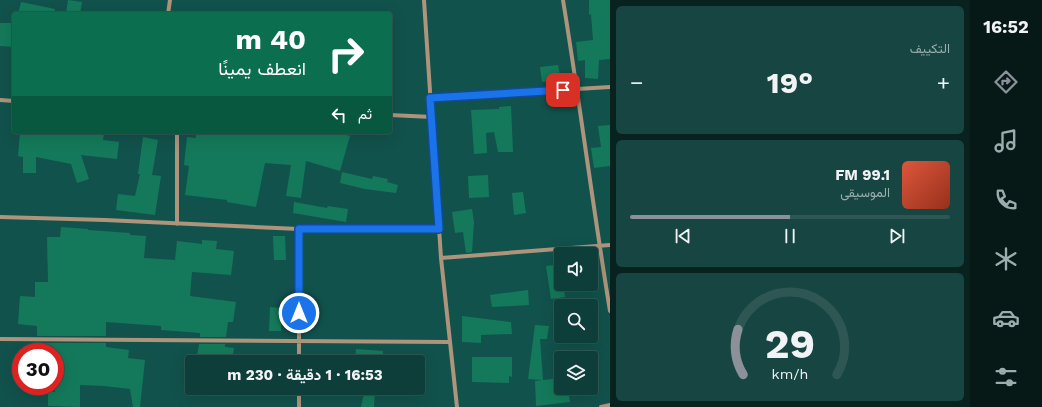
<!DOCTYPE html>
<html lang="ar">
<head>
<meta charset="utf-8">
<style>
	:root { --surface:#0e3e39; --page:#174541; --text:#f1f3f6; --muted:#9baeae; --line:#2e5753; --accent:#8c9099 }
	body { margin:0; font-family:"Work Sans",Vazirmatn,sans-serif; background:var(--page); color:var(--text); direction:rtl; height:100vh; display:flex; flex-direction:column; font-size:15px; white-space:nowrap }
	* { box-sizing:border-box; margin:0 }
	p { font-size:13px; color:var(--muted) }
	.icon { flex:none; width:22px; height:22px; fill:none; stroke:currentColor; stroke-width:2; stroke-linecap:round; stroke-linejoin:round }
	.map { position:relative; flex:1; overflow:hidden; direction:ltr }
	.drawer { display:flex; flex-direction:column; gap:6px; padding:6px; background:#08221f; width:360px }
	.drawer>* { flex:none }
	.guide { position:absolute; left:12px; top:12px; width:380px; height:122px; border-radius:4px; box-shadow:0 4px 16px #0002,0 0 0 1px var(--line); direction:rtl; background:#0b6e4f; color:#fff; overflow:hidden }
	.buttons { position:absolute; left:554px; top:247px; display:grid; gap:8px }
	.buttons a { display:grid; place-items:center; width:44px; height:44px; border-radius:4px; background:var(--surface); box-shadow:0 4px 16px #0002,0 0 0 1px var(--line); font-size:20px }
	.speed { position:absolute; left:12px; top:343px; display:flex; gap:8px; font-size:20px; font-weight:700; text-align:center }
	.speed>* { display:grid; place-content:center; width:52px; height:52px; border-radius:50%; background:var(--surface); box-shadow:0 4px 16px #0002,0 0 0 1px var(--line); line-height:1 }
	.speed .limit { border:6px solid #d22; background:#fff; color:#111 }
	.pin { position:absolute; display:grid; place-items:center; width:34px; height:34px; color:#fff; margin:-17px; border-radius:8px; box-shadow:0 2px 6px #0006 }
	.me { position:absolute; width:44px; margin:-22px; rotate:0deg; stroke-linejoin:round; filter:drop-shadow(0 0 3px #0008) }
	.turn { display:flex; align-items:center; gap:14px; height:84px; padding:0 20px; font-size:18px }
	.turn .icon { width:52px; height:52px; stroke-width:2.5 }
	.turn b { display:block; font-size:28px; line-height:34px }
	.then { display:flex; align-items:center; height:38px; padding:0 20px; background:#0003; gap:8px; font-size:15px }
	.big { font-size:30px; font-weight:700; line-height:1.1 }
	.drawer .widget { flex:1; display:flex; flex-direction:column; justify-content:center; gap:6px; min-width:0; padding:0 14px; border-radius:6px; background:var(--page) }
	.drawer .dial { align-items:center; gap:0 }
	.dial svg { height:104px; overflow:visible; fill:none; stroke:var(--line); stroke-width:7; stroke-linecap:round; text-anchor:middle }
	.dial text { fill:var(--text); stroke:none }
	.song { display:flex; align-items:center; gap:12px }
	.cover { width:48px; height:48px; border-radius:6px; background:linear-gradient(135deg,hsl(10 70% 55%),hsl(10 70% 35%)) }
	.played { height:4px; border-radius:2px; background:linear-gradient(90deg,var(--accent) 50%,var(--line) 50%) }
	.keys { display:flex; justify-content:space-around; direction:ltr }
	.heat { display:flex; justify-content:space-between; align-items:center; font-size:22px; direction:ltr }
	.trip { position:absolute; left:185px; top:355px; width:240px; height:40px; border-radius:4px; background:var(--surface); box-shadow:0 4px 16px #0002,0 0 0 1px var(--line); font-weight:700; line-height:40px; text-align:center; direction:rtl }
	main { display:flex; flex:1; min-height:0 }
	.tabs { display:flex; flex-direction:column; width:72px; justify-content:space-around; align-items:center; background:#061917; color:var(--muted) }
	.tabs .icon { width:28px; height:28px }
	.tabs .on { color:var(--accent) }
	.tabs b { font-size:18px; color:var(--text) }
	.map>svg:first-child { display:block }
	.building { fill:#14795a }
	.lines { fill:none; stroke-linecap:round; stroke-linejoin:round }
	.minor { stroke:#ad947b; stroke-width:4 }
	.route-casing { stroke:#114b97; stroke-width:10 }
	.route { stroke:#1a73e8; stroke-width:7 }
</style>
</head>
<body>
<main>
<nav class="tabs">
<b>16:52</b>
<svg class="icon on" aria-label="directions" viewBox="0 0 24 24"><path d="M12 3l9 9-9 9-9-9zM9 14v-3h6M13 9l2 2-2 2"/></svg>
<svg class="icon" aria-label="music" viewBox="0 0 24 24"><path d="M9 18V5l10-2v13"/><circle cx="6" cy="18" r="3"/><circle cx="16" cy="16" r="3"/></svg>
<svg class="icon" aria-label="phone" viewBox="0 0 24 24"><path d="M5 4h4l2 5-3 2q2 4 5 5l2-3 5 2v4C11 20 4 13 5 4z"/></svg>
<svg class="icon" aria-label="climate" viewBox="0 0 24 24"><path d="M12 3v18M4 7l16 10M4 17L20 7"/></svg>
<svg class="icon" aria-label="car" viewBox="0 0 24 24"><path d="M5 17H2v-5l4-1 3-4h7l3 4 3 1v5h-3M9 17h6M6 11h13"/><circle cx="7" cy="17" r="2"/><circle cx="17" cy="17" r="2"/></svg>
<svg class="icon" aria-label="filters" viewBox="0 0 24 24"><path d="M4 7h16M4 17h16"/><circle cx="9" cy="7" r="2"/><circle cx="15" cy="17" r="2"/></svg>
</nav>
<section class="drawer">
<div class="widget"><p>التكييف</p>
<div class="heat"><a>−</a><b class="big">19°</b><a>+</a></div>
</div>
<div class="widget">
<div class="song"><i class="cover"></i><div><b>99.1 FM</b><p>الموسيقى</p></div></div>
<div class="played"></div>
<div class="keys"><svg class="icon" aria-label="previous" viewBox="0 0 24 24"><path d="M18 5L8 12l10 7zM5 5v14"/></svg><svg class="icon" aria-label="pause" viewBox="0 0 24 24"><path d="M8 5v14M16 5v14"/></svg><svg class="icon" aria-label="next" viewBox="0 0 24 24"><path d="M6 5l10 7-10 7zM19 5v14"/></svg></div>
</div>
<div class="widget dial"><svg viewBox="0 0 100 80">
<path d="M14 69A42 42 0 1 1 86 69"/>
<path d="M14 69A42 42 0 0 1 10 34" stroke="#8c9099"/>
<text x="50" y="56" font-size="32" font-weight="700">29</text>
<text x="50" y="72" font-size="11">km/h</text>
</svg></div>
</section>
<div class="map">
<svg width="610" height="407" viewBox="0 0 610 407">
	<rect width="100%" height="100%" fill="#12524c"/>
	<!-- building -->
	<path class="building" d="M68 0 82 2 80 14H66Z
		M589 0H610V59L599 60 598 79 585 78V60L578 61 576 42 593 40 591 14 589 15Z
		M21 2 55 9 54 14H18Z
		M0 23H14V47L0 46Z
		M558 65 561 80 542 82 540 67Z
		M511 106 513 152H498L494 132 486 133 487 153 474 154 471 110 499 109V107Z
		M610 125V166L594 168 591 148 601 147 598 126Z
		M20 132H104L103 140 119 142 117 159 81 155 89 179 77 183 71 164 36 157V173H23V157L18 156Z
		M196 132H292L323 135 324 132H337L350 136 340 171 306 161 301 198 286 196 291 165 265 163 256 207 227 202V200L185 195 189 166 184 165 187 137 196 138Z
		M143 137 158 140 152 175 161 176 155 215 116 210 118 194 135 196 140 174H138Z
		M342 172 372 179 373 176 388 179 387 182 398 185 396 193 365 189 340 183Z
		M488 175 489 197 469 198 468 176Z
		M523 192 526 213 514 215 512 193Z
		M294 202 327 208 328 206 348 209 346 222 293 213Z
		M472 209 474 222 472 252 466 253 463 232 455 233 452 212Z
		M61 227 88 229V230L130 233V235L146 236 144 258 175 260 177 241 202 244V240L217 241 216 249 234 251 231 275 192 272 190 296 236 302 233 322H228L226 337H200V333L161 330V326L106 322V336H37V326L18 324 20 296 35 297V282H48L47 237H60Z
		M273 236H285L286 260H274Z
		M561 264V284H563L565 297 551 299 546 266Z
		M528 290 529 305 492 307 490 295Z
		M270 307 282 308 281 331H269Z
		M462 316 511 322 512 334 481 335V343L462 342Z
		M535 325 549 326 547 339H540L543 380 561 378V388H568L570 402 536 406 535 381 542 380 528 379Z
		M37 343H106V347L129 350 128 358 145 360 140 407H133L130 389 104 386 80 385V407L48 406V392H55V352H36Z
		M199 344H225V347L234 348 232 362H196Z
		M356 349 383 351V362H355Z
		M472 357H512V377L509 376V383L472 382Z
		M365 388H375L374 407H361Z"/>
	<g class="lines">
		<!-- minor -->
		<path class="minor" d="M424 0 441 258 457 407
			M563 0C580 104 593 208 610 311
			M168 14 170 0
			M431 98 610 87
			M0 100 14 101
			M390 115 432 117
			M177 132V224
			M0 217 105 220 299 229H439
			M299 229V362
			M441 258 610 245
			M0 339 449 342
			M299 388V407
			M601 407 610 405"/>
	</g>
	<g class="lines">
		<defs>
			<path id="route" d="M299 313V229H439L430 98 563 90"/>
		</defs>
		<!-- route casing -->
		<use href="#route" class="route-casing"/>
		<!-- route -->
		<use href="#route" class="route"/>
	</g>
</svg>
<div class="buttons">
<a><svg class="icon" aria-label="sound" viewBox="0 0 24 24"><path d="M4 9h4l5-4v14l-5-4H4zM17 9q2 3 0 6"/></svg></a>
<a><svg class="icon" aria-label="search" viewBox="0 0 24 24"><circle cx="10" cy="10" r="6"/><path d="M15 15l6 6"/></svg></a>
<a><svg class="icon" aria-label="layers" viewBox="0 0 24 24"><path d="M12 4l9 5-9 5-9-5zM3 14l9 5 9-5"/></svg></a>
</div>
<div class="speed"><div class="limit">30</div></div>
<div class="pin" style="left:563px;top:90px;background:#d93025"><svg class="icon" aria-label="arrive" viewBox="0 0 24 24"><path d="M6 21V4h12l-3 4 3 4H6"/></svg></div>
<svg class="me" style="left:299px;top:313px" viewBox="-20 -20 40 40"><circle r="17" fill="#1a73e8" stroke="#fff" stroke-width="3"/><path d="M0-11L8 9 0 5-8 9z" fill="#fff"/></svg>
<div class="trip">16:53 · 1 دقيقة · 230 m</div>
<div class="guide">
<div class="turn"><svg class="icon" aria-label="right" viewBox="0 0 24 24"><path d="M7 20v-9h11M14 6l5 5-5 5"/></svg><div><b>40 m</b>انعطف يمينًا</div></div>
<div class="then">ثم<svg class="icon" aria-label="left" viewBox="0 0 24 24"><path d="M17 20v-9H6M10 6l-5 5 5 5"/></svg></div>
</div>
</div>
</main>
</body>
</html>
